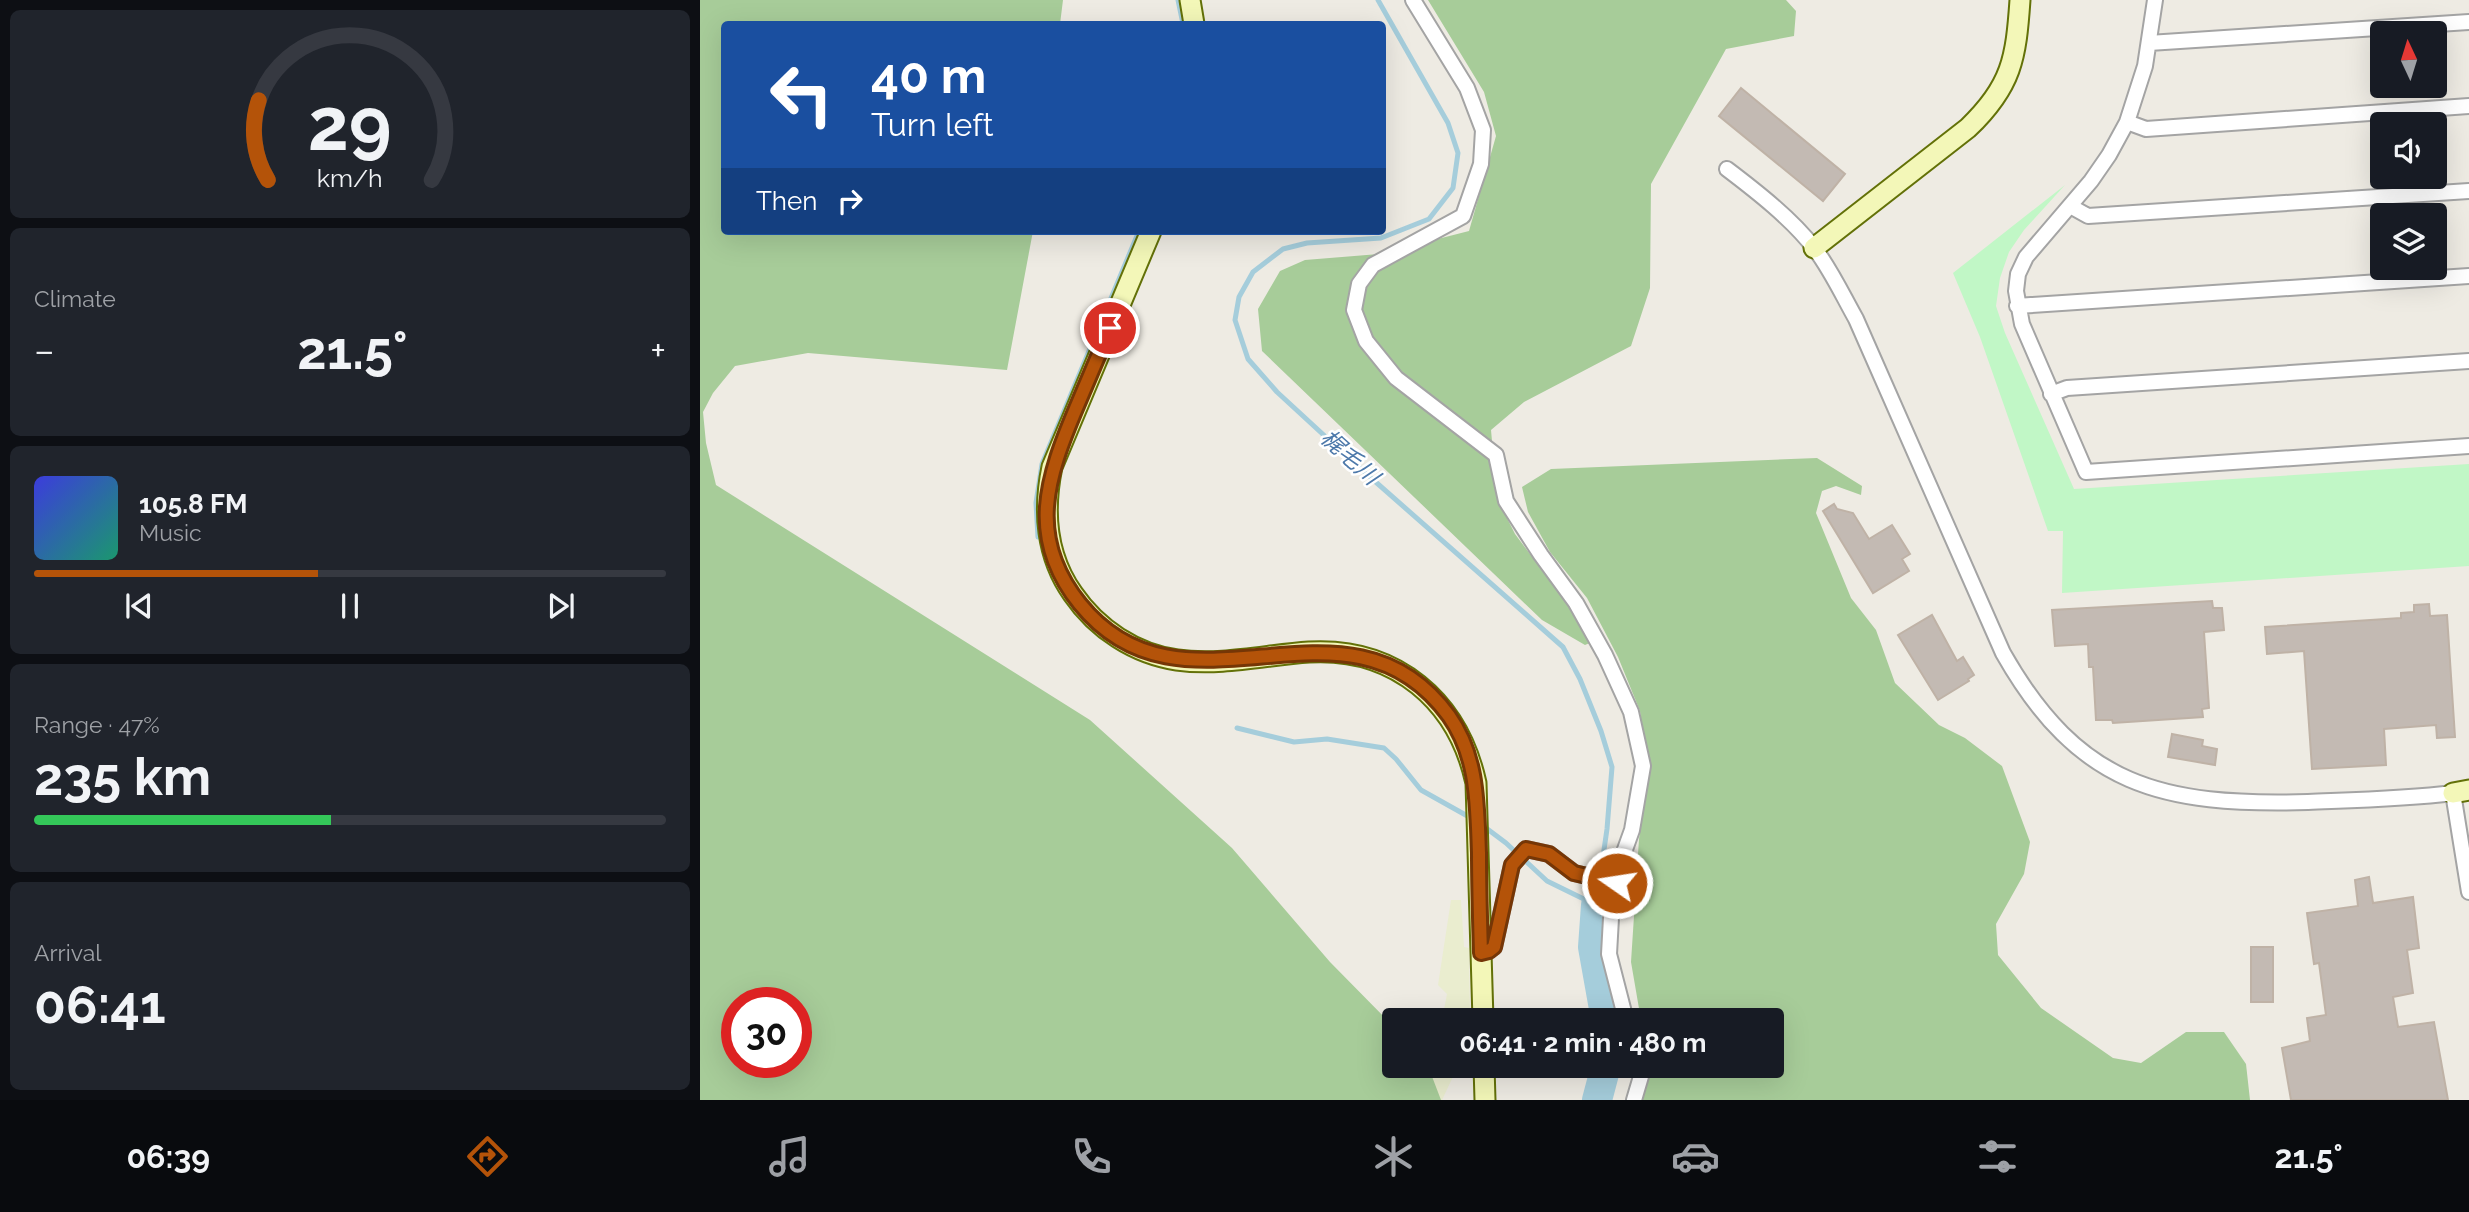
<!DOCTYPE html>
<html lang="en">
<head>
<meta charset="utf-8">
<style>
	:root { --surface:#171b24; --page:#20242c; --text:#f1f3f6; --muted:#9ea1a6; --line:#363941; --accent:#b45309 }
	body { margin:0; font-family:Raleway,"Noto Sans JP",sans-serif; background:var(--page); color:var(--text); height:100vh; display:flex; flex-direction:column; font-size:26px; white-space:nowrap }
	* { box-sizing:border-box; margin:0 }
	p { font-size:23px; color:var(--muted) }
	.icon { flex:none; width:38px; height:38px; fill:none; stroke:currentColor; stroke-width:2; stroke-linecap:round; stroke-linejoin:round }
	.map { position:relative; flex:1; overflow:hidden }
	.drawer { display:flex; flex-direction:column; gap:10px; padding:10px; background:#0d0f14; width:700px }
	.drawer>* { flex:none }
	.banner { position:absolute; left:21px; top:21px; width:665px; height:214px; border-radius:7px; box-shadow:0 7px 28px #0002; background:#1a4fa0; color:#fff; overflow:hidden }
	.needle { width:46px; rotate:356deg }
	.controls { position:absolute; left:1670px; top:21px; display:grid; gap:14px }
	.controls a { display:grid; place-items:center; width:77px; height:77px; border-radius:7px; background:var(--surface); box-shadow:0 7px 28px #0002; font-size:35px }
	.speed { position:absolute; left:21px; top:987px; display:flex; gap:14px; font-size:35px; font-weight:700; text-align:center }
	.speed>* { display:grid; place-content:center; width:91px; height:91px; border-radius:50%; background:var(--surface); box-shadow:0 7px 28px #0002; line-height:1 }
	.speed .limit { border:10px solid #d22; background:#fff; color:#111 }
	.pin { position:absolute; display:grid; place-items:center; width:60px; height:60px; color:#fff; margin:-30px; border:4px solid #fff; border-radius:50%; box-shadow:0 2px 7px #0007 }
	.me { position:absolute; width:77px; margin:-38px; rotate:283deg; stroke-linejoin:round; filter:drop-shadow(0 0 5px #0008) }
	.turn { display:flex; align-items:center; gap:24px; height:147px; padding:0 35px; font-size:32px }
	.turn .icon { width:91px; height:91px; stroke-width:2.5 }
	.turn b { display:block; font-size:49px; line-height:60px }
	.then { display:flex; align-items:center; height:66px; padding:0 35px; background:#0003; gap:14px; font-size:26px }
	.big { font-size:52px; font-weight:700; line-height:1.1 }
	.drawer .widget { flex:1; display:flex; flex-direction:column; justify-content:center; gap:10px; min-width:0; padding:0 24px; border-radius:10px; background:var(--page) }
	.drawer .dial { align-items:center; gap:0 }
	.dial svg { height:182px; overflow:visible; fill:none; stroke:var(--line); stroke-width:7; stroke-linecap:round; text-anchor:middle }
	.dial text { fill:var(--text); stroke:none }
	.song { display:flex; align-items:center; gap:21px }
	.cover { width:84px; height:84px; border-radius:10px; background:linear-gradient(135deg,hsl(240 70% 55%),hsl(160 70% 35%)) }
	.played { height:7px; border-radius:4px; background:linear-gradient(90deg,var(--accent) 45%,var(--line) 45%) }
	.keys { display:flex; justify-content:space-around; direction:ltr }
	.heat { display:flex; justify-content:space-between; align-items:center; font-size:38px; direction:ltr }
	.charge { height:10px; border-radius:5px; background:linear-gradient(90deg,#34c759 47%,var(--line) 0) }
	.trip { position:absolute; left:682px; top:1008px; width:402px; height:70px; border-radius:7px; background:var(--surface); box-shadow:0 7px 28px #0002; font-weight:700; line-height:70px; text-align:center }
	.dock { display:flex; height:112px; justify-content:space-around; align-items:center; background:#090b0e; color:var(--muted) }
	.dock .icon { width:49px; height:49px }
	.dock .selected { color:var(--accent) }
	.dock b { font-size:32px; color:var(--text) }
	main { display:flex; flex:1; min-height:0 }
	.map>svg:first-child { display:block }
	.farmland { fill:#eaedcf }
	.forest { fill:#a7cc99; fill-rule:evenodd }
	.park { fill:#c1f7c6 }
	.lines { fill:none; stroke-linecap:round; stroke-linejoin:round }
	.stream { stroke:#a5cddb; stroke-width:5 }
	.river { stroke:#a5cddb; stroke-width:30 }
	.building { fill:#c3bab3; stroke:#bfb2a6; stroke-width:2 }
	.street-casing { stroke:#a4a4a4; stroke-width:18 }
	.secondary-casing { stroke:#637108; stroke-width:23 }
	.street { stroke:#fff; stroke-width:14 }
	.secondary { stroke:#f3f7b8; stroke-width:19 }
	.route-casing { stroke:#753606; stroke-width:18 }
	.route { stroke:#b45309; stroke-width:12 }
	.labels { text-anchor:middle; stroke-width:5; stroke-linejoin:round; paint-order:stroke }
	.water-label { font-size:23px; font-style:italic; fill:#4d79aa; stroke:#fff }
</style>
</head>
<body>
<main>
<section class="drawer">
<div class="widget dial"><svg viewBox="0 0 100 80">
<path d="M14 69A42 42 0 1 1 86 69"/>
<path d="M14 69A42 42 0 0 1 10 34" stroke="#b45309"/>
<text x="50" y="56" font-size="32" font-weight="700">29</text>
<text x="50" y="72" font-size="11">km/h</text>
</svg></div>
<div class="widget"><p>Climate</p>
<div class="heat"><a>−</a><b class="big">21.5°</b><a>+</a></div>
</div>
<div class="widget">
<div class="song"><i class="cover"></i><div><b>105.8 FM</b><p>Music</p></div></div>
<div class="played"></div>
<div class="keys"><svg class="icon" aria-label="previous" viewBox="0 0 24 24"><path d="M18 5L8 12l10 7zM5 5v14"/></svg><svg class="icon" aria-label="pause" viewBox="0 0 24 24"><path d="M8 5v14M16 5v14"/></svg><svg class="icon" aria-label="next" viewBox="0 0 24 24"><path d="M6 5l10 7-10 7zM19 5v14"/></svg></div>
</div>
<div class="widget"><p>Range · 47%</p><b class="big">235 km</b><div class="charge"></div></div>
<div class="widget"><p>Arrival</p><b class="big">06:41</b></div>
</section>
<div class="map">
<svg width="1769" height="1100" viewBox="0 0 1769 1100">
	<rect width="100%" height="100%" fill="#eeebe3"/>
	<!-- farmland -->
	<path class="farmland" d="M751 900H761L764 947 769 948 770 1020H742L747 994 738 985Z
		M732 1066H758L742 1100H707Z"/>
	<!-- forest -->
	<path class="forest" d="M0 0H363L360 24H24V231H333L307 370 108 353 35 366 13 393 3 412 6 443 16 485 390 720 532 848 630 962 695 1028V1066H728L741 1100H0ZM37 1003H96V1062H37Z
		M728 0H1086L1096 11 1094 36 1026 49 951 184 950 288 931 346 824 402 791 430 794 463 804 512 815 534 873 612 892 642 885 645 842 620 562 351 558 309 580 271 605 260 679 254 769 231 796 136 784 92Z
		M1117 458 1162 486 1161 495 1136 486 1122 491 1116 513 1151 598 1176 630 1195 683 1239 725 1265 738 1302 766 1330 842 1324 874 1296 924 1298 955 1341 1008 1413 1058 1441 1063 1486 1032H1524L1546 1064 1550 1100H942L950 1071 949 1066H1073V1020H941L931 962 939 839 948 776 940 711 918 657 887 598 850 552 828 512 822 487 851 469Z"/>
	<!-- park -->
	<path class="park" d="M1365 185 1324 230 1309 252 1300 278 1296 306 1305 333 1374 489 1769 464V566L1362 593 1363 531H1348L1280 337 1253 273Z"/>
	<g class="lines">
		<!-- stream -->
		<path class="stream" d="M478 0 483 24
			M678 0 748 123 758 153 753 188 729 219 681 238 607 243 583 249 553 272 539 297 535 320 548 359 577 392 653 462 863 647 880 679 901 731 912 767 907 829 896 905 847 881 806 843 782 825
			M338 537 336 503 342 464 439 231
			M537 728 594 742 627 739 684 748 696 759 721 790 771 818"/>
		<!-- river -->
		<path class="river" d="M896 905 893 947 906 1020
			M897 1100 906 1066"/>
	</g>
	<!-- building -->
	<path class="building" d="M1041 88 1145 174 1123 201 1019 116Z
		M1134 504 1137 509 1153 513 1169 539 1192 525 1210 554 1202 559 1209 571 1173 593 1123 511Z
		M1512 601 1513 608H1522L1524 630 1504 632 1509 708 1502 709 1503 717 1413 723 1412 720H1396L1393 667H1389L1388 644 1355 646 1352 610Z
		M1729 604 1730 616 1747 615 1755 737 1737 738 1736 725 1684 729 1686 765 1612 769 1604 651 1567 654 1565 627 1701 618V613L1714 612V605Z
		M1232 615 1257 661 1263 657 1274 675 1268 679 1269 681 1238 700 1198 635Z
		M1472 734 1503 740 1502 746 1517 749 1515 765 1468 757Z
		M1669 877 1673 903 1713 897 1719 948 1707 950 1713 993 1693 997 1698 1027 1734 1022 1748 1100H1591L1582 1048 1610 1041 1607 1018 1626 1015 1619 963 1614 964 1607 913 1658 906 1655 880Z
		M1551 947H1573V1002H1551Z"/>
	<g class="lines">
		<defs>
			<path id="street" d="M713 0 767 88 783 130 781 164 763 216 673 265 659 284 654 310 666 341 696 378 796 455 806 501 841 555 876 603 905 655 931 712 943 766 932 830 919 866 911 918 909 954 926 1020
				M1455 0 1445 66 1427 122 1409 155 1391 181 1326 257 1318 274 1316 291 1322 324 1386 472 1769 446
				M1449 43 1769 22
				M1427 122 1446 129 1769 106
				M1027 169C1056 191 1092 219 1115 249 1131 270 1143 296 1156 319L1303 653C1379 787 1462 806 1608 802 1657 800 1704 799 1753 793L1769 892
				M1370 206 1388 216 1769 191
				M1317 306 1769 276
				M1351 394 1367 388 1769 361
				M781 953 794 947 812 865 826 849 849 854 874 873 917 883
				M934 1100 942 1073 939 1066"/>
			<path id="secondary" d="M490 0 494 24
				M451 231 352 467C343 510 346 556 373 594 397 629 435 654 477 660 521 666 566 655 609 652 696 647 758 701 776 783L783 1020
				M1114 248 1268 128C1312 86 1316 58 1320 0
				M1753 793 1769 790
				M784 1066 785 1100"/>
		</defs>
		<!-- street casing -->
		<use href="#street" class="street-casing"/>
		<!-- secondary casing -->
		<use href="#secondary" class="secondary-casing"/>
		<!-- street -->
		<use href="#street" class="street"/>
		<!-- secondary -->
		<use href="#secondary" class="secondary"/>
	</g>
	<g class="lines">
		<defs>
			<path id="route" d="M410 328C399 354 388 380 377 406 347 477 326 537 380 604 485 734 647 576 749 716 778 757 777 804 779 853 779 886 780 920 781 953L789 951 794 947 812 865 826 849 849 854 874 873 917 883"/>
		</defs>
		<!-- route casing -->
		<use href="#route" class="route-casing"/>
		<!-- route -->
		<use href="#route" class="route"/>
	</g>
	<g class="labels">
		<!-- water labels -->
		<g class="water-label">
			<text transform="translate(650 457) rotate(42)" y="8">梶毛川</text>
		</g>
	</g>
</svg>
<div class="controls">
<a><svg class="needle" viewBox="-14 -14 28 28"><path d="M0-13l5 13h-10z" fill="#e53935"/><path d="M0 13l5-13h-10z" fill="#9ea1a6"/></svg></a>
<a><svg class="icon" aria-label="sound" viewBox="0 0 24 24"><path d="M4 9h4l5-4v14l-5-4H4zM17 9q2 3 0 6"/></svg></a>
<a><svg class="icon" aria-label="layers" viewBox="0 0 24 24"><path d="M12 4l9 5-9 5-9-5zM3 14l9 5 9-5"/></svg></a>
</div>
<div class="speed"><div class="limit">30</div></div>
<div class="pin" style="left:410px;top:328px;background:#d93025"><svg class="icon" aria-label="arrive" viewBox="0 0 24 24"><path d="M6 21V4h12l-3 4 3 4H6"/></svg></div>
<svg class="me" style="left:917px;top:883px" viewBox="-20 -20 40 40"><circle r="17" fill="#b45309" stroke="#fff" stroke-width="3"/><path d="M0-11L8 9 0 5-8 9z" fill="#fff"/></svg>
<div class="trip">06:41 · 2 min · 480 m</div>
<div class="banner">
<div class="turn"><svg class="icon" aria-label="left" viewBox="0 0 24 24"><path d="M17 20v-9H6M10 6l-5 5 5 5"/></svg><div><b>40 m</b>Turn left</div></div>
<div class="then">Then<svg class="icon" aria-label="right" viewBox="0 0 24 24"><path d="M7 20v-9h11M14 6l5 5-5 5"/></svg></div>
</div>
</div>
</main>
<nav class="dock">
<b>06:39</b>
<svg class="icon selected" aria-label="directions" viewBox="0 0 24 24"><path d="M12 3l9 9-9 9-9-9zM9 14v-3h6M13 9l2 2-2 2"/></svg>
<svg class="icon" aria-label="music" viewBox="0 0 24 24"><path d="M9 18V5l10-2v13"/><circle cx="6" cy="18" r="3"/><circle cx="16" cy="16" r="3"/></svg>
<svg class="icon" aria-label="phone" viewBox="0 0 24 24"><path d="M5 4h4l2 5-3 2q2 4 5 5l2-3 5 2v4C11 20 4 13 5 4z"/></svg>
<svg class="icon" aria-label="climate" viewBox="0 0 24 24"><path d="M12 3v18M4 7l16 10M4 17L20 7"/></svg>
<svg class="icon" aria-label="car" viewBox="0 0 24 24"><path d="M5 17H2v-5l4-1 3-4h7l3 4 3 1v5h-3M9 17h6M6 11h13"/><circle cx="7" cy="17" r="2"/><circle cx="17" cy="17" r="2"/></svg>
<svg class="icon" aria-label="filters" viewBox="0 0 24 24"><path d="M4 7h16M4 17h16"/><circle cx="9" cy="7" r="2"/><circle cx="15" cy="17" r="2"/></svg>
<b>21.5°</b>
</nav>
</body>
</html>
